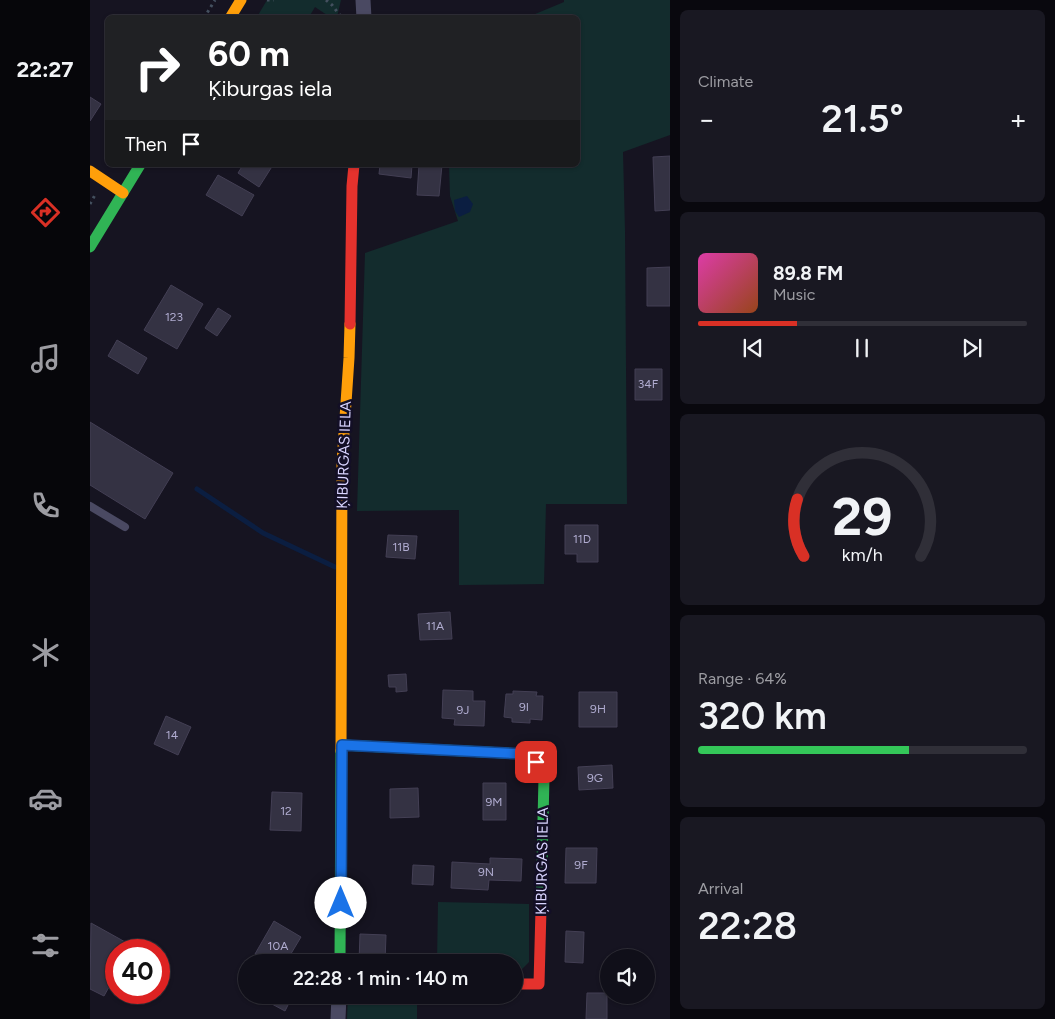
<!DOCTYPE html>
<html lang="en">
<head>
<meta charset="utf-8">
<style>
	:root { --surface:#100f19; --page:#191822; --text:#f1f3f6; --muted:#9c9ca2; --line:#302f38; --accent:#d93025 }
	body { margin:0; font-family:Figtree,sans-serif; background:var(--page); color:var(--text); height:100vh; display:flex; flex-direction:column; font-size:19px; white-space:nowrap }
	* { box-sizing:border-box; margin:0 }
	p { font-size:16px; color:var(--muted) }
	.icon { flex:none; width:28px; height:28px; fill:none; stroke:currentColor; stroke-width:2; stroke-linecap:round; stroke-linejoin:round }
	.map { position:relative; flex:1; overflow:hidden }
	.side { display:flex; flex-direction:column; gap:10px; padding:10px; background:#09080e; width:385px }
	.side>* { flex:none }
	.top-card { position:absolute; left:15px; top:15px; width:475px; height:152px; border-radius:8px; box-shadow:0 1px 4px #0004,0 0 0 1px var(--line); background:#202124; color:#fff; overflow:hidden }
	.tools { position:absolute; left:510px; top:949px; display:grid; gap:10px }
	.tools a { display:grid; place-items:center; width:55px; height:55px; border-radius:50%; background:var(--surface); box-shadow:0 1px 4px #0004,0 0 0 1px var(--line); font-size:25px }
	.speed { position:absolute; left:15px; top:939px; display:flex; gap:10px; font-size:25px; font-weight:700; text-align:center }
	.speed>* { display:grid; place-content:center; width:65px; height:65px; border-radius:50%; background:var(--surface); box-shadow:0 1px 4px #0004,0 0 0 1px var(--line); line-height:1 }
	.speed .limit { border:8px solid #d22; background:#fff; color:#111 }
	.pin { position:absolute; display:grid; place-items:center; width:42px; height:42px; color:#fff; margin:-21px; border-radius:10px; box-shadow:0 2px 8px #0006 }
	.me { position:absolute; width:55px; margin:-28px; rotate:0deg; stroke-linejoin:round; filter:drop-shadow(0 0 4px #0008) }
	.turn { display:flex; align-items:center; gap:18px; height:105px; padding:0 20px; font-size:22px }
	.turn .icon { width:65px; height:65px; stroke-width:2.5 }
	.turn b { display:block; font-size:35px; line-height:42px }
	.then { display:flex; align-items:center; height:48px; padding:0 20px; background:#0003; gap:10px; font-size:19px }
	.big { font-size:38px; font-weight:600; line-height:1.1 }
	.side .card { flex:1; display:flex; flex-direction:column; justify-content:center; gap:8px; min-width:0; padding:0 18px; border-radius:8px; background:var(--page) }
	.side .dial { align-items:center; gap:0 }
	.dial svg { height:130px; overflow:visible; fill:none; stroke:var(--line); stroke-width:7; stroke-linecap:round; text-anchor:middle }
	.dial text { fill:var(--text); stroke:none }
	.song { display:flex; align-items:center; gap:15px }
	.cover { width:60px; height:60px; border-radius:8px; background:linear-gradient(135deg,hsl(320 70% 55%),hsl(20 70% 35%)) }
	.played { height:5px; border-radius:2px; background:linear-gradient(90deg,var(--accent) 30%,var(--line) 30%) }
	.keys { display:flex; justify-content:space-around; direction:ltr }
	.heat { display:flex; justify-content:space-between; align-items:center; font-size:28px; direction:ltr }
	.charge { height:8px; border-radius:4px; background:linear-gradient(90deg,#34c759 64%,var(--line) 0) }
	.trip { position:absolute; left:148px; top:954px; width:285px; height:50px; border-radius:25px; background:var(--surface); box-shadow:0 1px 4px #0004,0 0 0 1px var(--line); font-weight:600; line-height:50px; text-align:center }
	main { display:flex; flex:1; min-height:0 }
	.menu { display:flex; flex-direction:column; width:90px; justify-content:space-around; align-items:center; background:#06060a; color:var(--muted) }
	.menu .icon { width:35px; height:35px }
	.menu .on { color:var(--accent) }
	.menu b { font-size:22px; color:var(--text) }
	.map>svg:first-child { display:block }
	.green { fill:#132c2d }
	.water { fill:#0b1e41 }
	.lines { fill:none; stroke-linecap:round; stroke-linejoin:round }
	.stream { stroke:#0b1e41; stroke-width:5 }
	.building { fill:#343243; stroke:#433f54 }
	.path { stroke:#44505f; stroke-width:3; stroke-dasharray:2.5 4; stroke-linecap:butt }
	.lane { stroke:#4a4962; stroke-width:8 }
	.street { stroke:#4a4962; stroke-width:15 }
	.fast { stroke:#30b455; stroke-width:11 }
	.slow { stroke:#ff9f0a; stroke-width:11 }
	.jam { stroke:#e5322d; stroke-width:11 }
	.route-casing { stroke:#114b97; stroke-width:12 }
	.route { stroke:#1a73e8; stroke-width:9 }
	.labels { text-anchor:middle; stroke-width:5; stroke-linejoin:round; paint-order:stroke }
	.number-label { font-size:12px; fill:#b0acd0 }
	.street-label { font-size:15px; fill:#d9d4ff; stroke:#130f26 }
</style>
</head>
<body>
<main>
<nav class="menu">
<b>22:27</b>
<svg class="icon on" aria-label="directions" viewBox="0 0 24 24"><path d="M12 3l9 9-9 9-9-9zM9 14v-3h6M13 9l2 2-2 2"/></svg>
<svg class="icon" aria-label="music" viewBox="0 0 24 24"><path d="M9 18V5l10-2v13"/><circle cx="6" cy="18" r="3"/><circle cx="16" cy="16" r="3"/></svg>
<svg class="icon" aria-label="phone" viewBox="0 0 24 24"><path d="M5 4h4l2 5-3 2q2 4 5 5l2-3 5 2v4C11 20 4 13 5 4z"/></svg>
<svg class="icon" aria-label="climate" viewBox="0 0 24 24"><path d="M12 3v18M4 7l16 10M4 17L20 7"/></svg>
<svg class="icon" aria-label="car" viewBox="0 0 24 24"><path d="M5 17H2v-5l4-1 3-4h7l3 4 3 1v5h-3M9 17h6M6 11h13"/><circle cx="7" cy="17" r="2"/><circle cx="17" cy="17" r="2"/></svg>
<svg class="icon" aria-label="filters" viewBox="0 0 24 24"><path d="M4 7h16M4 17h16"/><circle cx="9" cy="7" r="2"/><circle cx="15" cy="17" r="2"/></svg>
</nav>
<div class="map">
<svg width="580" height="1019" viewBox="0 0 580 1019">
	<rect width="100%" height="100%" fill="#161421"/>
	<!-- green -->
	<path class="green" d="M177 0H251L247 17H240L225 7 219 17H167Z
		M474 0H580V135L533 152 535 231 537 504H456L454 584 369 585V510L267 511 275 253 368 221 360 196 359 165H488V18L438 17 474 2Z
		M348 902 439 904V962L430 971H424V962H347Z
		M258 995 327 996V1019H257Z"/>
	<!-- water -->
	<path class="water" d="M377 196 383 204 380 212 369 217 365 211 364 200Z"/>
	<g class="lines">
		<!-- stream -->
		<path class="stream" d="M107 489 173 533 245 567"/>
	</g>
	<!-- building -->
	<path class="building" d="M0 97 11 104 0 121Z
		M580 156V210L565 211 563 157Z
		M153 165H183L169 187 148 173Z
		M290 165H322L321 178 289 174Z
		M329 165H352L349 196 327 195Z
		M128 175 164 195 152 216 116 195Z
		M580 267V306H557V268Z
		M81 285 113 304 87 349 54 330Z
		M128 308 141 316 127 336 115 328Z
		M27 340 57 358 48 374 18 356Z
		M545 369H572V400H545Z
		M0 422 83 473 55 519 0 485Z
		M475 525H508V562H487V554H475Z
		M298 535 327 536 325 559 296 557Z
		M360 612 362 639 330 640 328 614Z
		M316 674 317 691 306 692V687H299L298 675Z
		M353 690 383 691V701H395L394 726 364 725 365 719 352 718Z
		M423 691 447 692 446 696H453L452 720 440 719V723L422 722V718L414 717 416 694H423Z
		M489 692H527V727H489Z
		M76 716 101 727 88 755 64 744Z
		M522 765 523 788 489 790 488 767Z
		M393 783H416V820H393Z
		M328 788 329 817 300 818V789Z
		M182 792 212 793 211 831 180 830Z
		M476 848H507L506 883H475Z
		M400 858 432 859 431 881 399 880 398 890 361 888 362 862 400 864Z
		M323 865 344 866 343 885 322 884Z
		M184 921 211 937 196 962H179L165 954Z
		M1 923 37 943 33 950H26V963L19 976 24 978 14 996 0 989Z
		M476 931 494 932 493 963 475 962Z
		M270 934 296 935 295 962H269Z
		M497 993H517V1019H496Z
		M165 995H203L195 1011Z"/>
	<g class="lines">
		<!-- path -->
		<path class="path" d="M177 0H184
			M236 0 242 5 252 18
			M114 18 125 0
			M0 204 5 195"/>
		<!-- lane -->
		<path class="lane" d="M0 506 35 527"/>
		<!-- street -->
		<path class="street" d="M273 0 274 18
			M248 1019 249 995"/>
		<!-- fast -->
		<path class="fast" d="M0 247 50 165
			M252 745 435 754 447 762 454 777 451 909
			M250 962 251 751"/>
		<!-- slow -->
		<path class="slow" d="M140 18 151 0
			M0 171 33 193
			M251 751 252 463 259 358 260 324"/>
		<!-- jam -->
		<path class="jam" d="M260 324 262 186 264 165
			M424 984H449L451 909"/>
	</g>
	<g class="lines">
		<defs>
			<path id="route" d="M251 903 252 745 435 754 446 762"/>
		</defs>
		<!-- route casing -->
		<use href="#route" class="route-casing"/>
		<!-- route -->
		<use href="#route" class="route"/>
	</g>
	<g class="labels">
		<!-- number labels -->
		<g class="number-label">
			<text x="84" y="321">123</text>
			<text x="558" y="388">34F</text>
			<text x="492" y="543">11D</text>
			<text x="311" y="551">11B</text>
			<text x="345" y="630">11A</text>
			<text x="434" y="711">9I</text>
			<text x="508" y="713">9H</text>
			<text x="373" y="714">9J</text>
			<text x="82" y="739">14</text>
			<text x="505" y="782">9G</text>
			<text x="404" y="806">9M</text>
			<text x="196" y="815">12</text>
			<text x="491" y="869">9F</text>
			<text x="396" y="876">9N</text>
			<text x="188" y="950">10A</text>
		</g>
		<!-- street labels -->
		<g class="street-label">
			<text transform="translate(254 455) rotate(-88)" y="5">ĶIBURGAS IELA</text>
			<text transform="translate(452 861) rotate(-89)" y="5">ĶIBURGAS IELA</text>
		</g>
	</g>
</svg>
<div class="tools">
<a><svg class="icon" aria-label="sound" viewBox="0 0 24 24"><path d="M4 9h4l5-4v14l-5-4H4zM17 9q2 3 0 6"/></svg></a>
</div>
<div class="speed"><div class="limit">40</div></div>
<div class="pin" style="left:446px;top:762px;background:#d93025"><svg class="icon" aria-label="arrive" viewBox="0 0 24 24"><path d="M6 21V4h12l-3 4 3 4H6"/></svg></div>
<svg class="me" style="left:251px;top:903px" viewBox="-20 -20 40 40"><circle r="19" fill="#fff"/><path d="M0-13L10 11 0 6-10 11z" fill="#1a73e8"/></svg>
<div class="trip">22:28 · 1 min · 140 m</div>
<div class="top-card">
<div class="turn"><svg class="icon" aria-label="right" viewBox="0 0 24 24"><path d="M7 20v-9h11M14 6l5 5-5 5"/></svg><div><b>60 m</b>Ķiburgas iela</div></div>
<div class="then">Then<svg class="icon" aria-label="arrive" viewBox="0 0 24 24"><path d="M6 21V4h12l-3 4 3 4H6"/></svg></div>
</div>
</div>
<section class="side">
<div class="card"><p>Climate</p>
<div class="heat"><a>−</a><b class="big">21.5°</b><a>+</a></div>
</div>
<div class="card">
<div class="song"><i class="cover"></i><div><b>89.8 FM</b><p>Music</p></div></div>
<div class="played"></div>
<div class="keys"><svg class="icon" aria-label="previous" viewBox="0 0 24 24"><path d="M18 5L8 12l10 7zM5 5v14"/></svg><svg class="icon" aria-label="pause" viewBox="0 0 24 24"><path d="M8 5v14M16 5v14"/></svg><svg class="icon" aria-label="next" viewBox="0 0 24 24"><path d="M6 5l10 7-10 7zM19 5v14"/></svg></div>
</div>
<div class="card dial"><svg viewBox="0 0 100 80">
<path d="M14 69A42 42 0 1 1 86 69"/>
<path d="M14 69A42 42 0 0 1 10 34" stroke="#d93025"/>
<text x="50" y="56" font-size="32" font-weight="700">29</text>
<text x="50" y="72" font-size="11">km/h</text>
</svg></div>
<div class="card"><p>Range · 64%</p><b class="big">320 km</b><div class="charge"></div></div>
<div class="card"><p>Arrival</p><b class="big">22:28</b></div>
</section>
</main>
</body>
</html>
